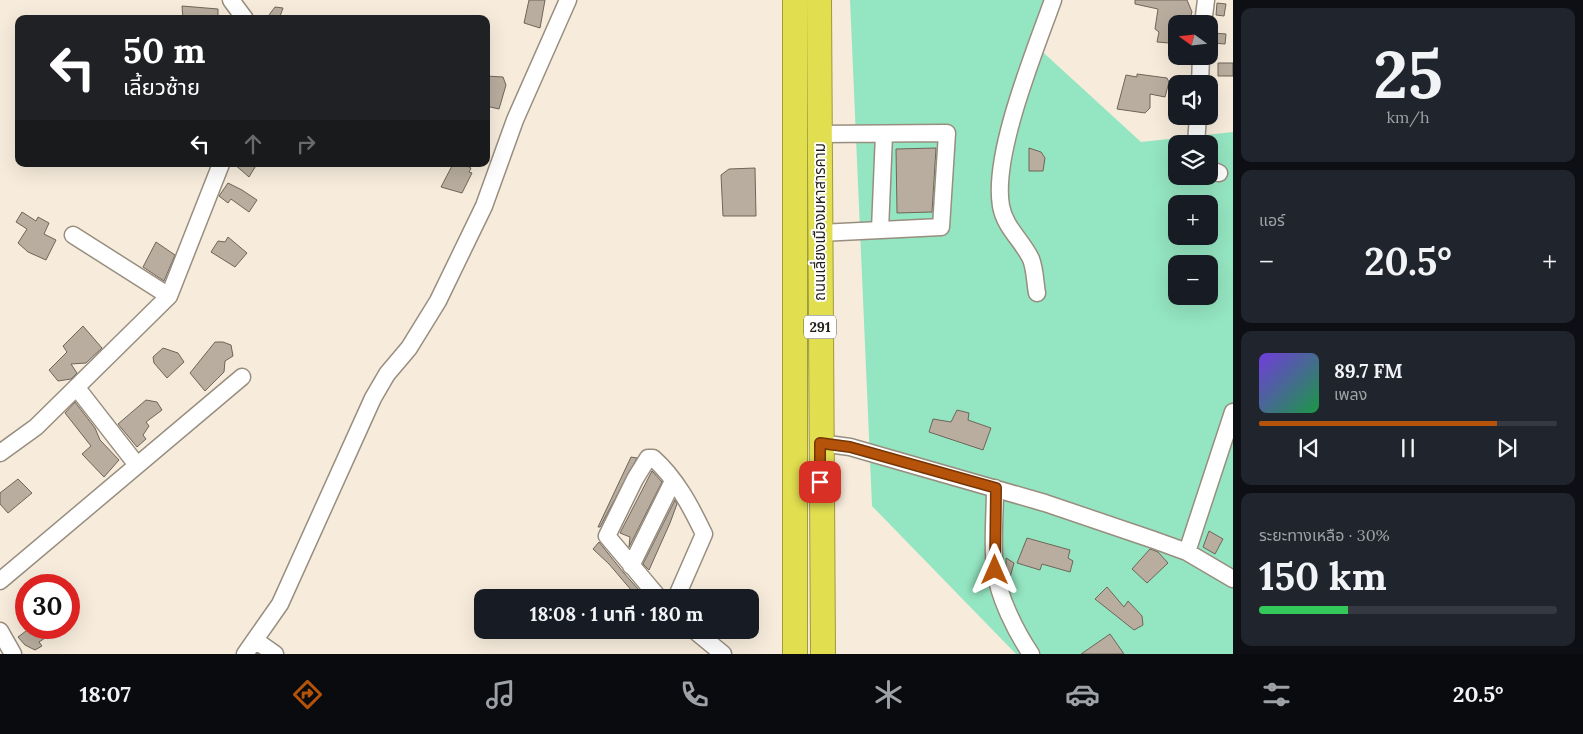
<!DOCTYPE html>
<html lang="th">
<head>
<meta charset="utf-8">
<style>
	:root { --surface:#171b24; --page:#20242c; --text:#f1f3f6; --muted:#9ea1a6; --line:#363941; --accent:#b45309 }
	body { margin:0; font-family:Lora,"Noto Sans Thai",serif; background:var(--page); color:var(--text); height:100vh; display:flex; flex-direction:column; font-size:19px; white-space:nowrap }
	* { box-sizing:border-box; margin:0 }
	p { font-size:16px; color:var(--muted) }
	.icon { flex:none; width:28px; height:28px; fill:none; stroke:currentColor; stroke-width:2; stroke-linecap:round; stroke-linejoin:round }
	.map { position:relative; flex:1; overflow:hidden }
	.side { display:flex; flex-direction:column; gap:8px; padding:8px; background:#0d0f14; width:350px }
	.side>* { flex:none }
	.top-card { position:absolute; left:15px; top:15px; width:475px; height:152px; border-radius:10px; box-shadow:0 5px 20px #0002; background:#202124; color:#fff; overflow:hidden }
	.needle { width:32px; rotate:285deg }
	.tools { position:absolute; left:1168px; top:15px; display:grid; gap:10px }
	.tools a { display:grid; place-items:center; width:50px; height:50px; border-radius:10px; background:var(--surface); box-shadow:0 5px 20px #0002; font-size:25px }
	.speed { position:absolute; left:15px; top:574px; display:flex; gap:10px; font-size:25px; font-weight:700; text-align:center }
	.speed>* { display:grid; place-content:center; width:65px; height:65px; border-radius:50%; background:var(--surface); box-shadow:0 5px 20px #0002; line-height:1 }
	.speed .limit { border:8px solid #d22; background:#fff; color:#111 }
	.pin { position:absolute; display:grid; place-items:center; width:42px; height:42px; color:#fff; margin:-21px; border-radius:10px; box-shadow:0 2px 8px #0006 }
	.me { position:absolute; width:55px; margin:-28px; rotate:0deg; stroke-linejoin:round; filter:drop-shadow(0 0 4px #0008) }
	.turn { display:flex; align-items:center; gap:18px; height:105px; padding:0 25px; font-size:22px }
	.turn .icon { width:65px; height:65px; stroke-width:2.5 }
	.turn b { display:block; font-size:35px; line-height:42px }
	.lanes { display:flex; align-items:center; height:48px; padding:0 25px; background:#0003; justify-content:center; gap:25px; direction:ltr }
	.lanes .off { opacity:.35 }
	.big { font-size:38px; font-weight:700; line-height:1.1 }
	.side .widget { flex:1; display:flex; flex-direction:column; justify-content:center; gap:8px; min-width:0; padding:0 18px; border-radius:10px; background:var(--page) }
	.side .dial { align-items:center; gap:0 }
	.dial b { font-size:65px; line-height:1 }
	.song { display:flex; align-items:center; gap:15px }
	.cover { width:60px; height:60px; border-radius:8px; background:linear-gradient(135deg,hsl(260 70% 55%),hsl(140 70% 35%)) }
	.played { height:5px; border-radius:2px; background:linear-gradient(90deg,var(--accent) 80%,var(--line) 80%) }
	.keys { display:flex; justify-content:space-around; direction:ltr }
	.heat { display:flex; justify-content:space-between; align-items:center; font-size:28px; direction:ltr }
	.charge { height:8px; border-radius:4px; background:linear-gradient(90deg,#34c759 30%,var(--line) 0) }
	.trip { position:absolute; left:474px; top:589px; width:285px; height:50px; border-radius:10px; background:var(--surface); box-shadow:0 5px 20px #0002; font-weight:700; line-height:50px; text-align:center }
	.menu { display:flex; height:80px; justify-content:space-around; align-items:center; background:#090b0e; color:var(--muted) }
	.menu .icon { width:35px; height:35px }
	.menu .active { color:var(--accent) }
	.menu b { font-size:22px; color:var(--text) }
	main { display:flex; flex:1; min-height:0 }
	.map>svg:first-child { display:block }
	.green { fill:#94e5c1; fill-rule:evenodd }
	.building { fill:#b8ad9e; stroke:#6f6558 }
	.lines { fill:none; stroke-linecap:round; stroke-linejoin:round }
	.minor-casing { stroke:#988e7f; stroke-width:19 }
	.highway-casing { stroke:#9e9b3c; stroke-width:26 }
	.minor { stroke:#fff; stroke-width:16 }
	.highway { stroke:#e1de50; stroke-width:24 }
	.route-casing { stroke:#753606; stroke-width:12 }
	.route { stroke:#b45309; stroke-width:9 }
	.labels { text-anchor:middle; stroke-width:4; stroke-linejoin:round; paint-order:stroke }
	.shield { fill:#fff; stroke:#64625d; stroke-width:1 }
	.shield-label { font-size:14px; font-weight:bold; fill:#221e18 }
	.street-label { font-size:15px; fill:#221e18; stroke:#fff }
</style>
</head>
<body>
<main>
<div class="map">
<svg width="1233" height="654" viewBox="0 0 1233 654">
	<rect width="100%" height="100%" fill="#f7ecdc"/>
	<!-- green -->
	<path class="green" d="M850 0H1048L1034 44 1141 142 1233 132V654H1016L872 506ZM1176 144H1209V176H1176ZM1176 204H1209V236H1176ZM1176 264H1209V296H1176Z"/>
	<!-- building -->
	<path class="building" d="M529 0H545L540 28 524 23Z
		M1135 0H1187L1192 12 1188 24H1176V33L1171 31 1169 43 1157 42 1159 32 1155 29 1158 9 1135 4Z
		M1217 3 1226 4 1224 16 1216 15Z
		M182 6 218 9V19H183Z
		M275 7 283 8 279 19H266Z
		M1213 33 1226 34 1225 44 1212 43Z
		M1218 63H1233V76H1218Z
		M1137 74 1167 78 1169 82 1165 97 1150 94V108L1145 113 1117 109 1126 75 1137 77Z
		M486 76 503 77 506 85 499 109 486 106Z
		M936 148 932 212 897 213 896 149Z
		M1029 148 1041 152 1045 158 1043 171H1029Z
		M234 164H257L249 177Z
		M453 164H463L471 168 469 172 472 173 462 193 441 187Z
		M755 168 756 216H723L721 175 729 169Z
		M228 183 242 190 257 200 249 212 231 199 228 203 219 196Z
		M22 212 36 221 38 217 49 223 44 234 56 240 46 260 28 252 18 243 27 229 16 222Z
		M228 237 247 253 235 267 211 252 218 241 225 242Z
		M156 242 175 255 164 281 143 267Z
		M83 326 102 348 86 363 71 364 77 373 71 379 58 381 49 370 67 352 63 346Z
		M215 342H223L231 345 233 356 225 361 224 372 205 391 190 373Z
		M163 348 178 353 184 362 167 378 154 363 153 357Z
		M146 400 157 402 162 410 146 422 149 426 143 435 146 439 137 447 118 424Z
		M75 402 95 428 100 440 119 460 104 477 82 454 91 446 65 413Z
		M957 410 969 413 968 420 991 428 983 450 929 432 933 419 951 422Z
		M631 457 637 458 600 527H598Z
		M652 471 662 482 629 547 630 537 620 533Z
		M18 479 32 493 8 513 0 504V493Z
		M675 500 677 504 670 523 649 570 643 564Z
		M1209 531 1223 539 1215 554 1203 547Z
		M1027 538 1070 550 1068 558 1073 561 1070 572 1042 564 1040 570 1017 563Z
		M599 542 623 572 646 598H638L609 564 593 549Z
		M1150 549 1158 552 1168 563 1147 583 1132 569Z
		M1006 558 1014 563 1010 577 1006 574Z
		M1107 587 1124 607 1128 601 1142 616 1143 625 1134 630 1095 599Z
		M30 628H37L45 638 39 642 42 646 35 650 25 645 18 637Z
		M1110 634 1124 654H1081Z"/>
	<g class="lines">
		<defs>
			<path id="minor" d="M231 0 245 19
				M1203 24 1206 0
				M1200 84 1201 56
				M1196 144 1198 116
				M1209 169 1219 173
				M880 230 884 134
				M820 233 941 227 947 133 820 134
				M73 235 169 296
				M1037 293C1035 282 1035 269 1031 259 1022 240 1005 228 1001 206 992 154 1035 51 1053 0
				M77 388 137 465
				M820 443 850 447 1045 503 1154 540 1187 552 1233 579
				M0 453 36 427 169 296 221 164
				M995 488C995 515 992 543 995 569 998 596 1016 632 1031 654
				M1187 552 1233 412
				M631 566 673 481
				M0 581 242 377
				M659 598 607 536 635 479 648 458H653C676 478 691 507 704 534L676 598
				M694 630 723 654
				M0 631 13 654
				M255 640 275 654
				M245 654 280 604 373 398 387 374 409 348 438 301 484 206 515 120 568 0"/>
			<path id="highway" d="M819 0 823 654
				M795 654V0"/>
		</defs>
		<!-- minor casing -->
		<use href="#minor" class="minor-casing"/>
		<!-- highway casing -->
		<use href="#highway" class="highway-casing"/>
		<!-- minor -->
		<use href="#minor" class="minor"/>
		<!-- highway -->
		<use href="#highway" class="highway"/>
	</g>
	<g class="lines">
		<defs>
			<path id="route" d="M820 482V443L850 447 996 488 995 570"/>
		</defs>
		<!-- route casing -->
		<use href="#route" class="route-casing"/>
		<!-- route -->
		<use href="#route" class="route"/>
	</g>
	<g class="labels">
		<!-- shield labels -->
		<rect class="shield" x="804" y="315.5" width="32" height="23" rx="4"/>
		<g class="shield-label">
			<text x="820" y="332">291</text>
		</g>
		<!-- street labels -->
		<g class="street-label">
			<text transform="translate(820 222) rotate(-90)" y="5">ถนนเลี่ยงเมืองมหาสารคาม</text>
		</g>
	</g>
</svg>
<div class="tools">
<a><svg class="needle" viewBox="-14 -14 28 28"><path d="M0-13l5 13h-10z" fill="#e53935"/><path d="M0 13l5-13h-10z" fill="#9ea1a6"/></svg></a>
<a><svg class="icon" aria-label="sound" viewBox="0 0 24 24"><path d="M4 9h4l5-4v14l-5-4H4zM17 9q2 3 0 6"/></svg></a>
<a><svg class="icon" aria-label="layers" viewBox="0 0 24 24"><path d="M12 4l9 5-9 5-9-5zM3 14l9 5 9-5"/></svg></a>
<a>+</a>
<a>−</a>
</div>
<div class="speed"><div class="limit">30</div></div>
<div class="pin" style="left:820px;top:482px;background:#d93025"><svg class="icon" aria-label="arrive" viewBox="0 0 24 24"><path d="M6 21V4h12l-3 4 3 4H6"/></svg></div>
<svg class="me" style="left:995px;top:570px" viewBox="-20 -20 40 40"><path d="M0-17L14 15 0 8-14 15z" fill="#b45309" stroke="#fff" stroke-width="4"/></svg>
<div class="trip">18:08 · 1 นาที · 180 m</div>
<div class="top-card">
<div class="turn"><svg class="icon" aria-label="left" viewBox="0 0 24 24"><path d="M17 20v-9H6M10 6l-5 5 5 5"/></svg><div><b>50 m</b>เลี้ยวซ้าย</div></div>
<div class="lanes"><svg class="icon" aria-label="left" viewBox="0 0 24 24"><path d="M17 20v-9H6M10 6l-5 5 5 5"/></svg><svg class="icon off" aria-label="ahead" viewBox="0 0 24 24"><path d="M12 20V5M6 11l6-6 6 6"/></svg><svg class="icon off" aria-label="right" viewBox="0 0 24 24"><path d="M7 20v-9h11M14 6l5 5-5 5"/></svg></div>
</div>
</div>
<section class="side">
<div class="widget dial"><b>25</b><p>km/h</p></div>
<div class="widget"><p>แอร์</p>
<div class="heat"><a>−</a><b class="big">20.5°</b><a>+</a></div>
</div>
<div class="widget">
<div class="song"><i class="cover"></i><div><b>89.7 FM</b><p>เพลง</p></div></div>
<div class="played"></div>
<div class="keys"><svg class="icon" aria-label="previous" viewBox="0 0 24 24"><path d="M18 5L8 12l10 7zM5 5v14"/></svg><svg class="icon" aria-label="pause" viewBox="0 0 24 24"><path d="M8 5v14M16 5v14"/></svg><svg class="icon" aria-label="next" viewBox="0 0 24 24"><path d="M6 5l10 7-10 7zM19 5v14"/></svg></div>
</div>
<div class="widget"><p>ระยะทางเหลือ · 30%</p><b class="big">150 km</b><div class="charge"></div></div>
</section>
</main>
<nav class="menu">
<b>18:07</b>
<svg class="icon active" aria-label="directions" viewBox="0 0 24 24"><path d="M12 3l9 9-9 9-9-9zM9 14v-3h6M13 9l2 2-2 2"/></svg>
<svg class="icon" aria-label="music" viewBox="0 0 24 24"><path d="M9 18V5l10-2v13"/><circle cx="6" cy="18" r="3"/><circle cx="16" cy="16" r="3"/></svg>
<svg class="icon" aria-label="phone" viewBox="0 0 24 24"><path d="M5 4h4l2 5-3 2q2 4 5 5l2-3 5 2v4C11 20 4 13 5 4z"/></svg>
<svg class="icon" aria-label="climate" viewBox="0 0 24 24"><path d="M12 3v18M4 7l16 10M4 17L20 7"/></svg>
<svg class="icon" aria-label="car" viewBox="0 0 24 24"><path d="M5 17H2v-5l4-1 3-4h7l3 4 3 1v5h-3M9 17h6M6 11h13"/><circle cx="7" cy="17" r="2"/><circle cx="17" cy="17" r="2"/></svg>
<svg class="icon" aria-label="filters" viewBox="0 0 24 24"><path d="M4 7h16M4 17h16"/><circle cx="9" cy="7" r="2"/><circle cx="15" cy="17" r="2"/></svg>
<b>20.5°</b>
</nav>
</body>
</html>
